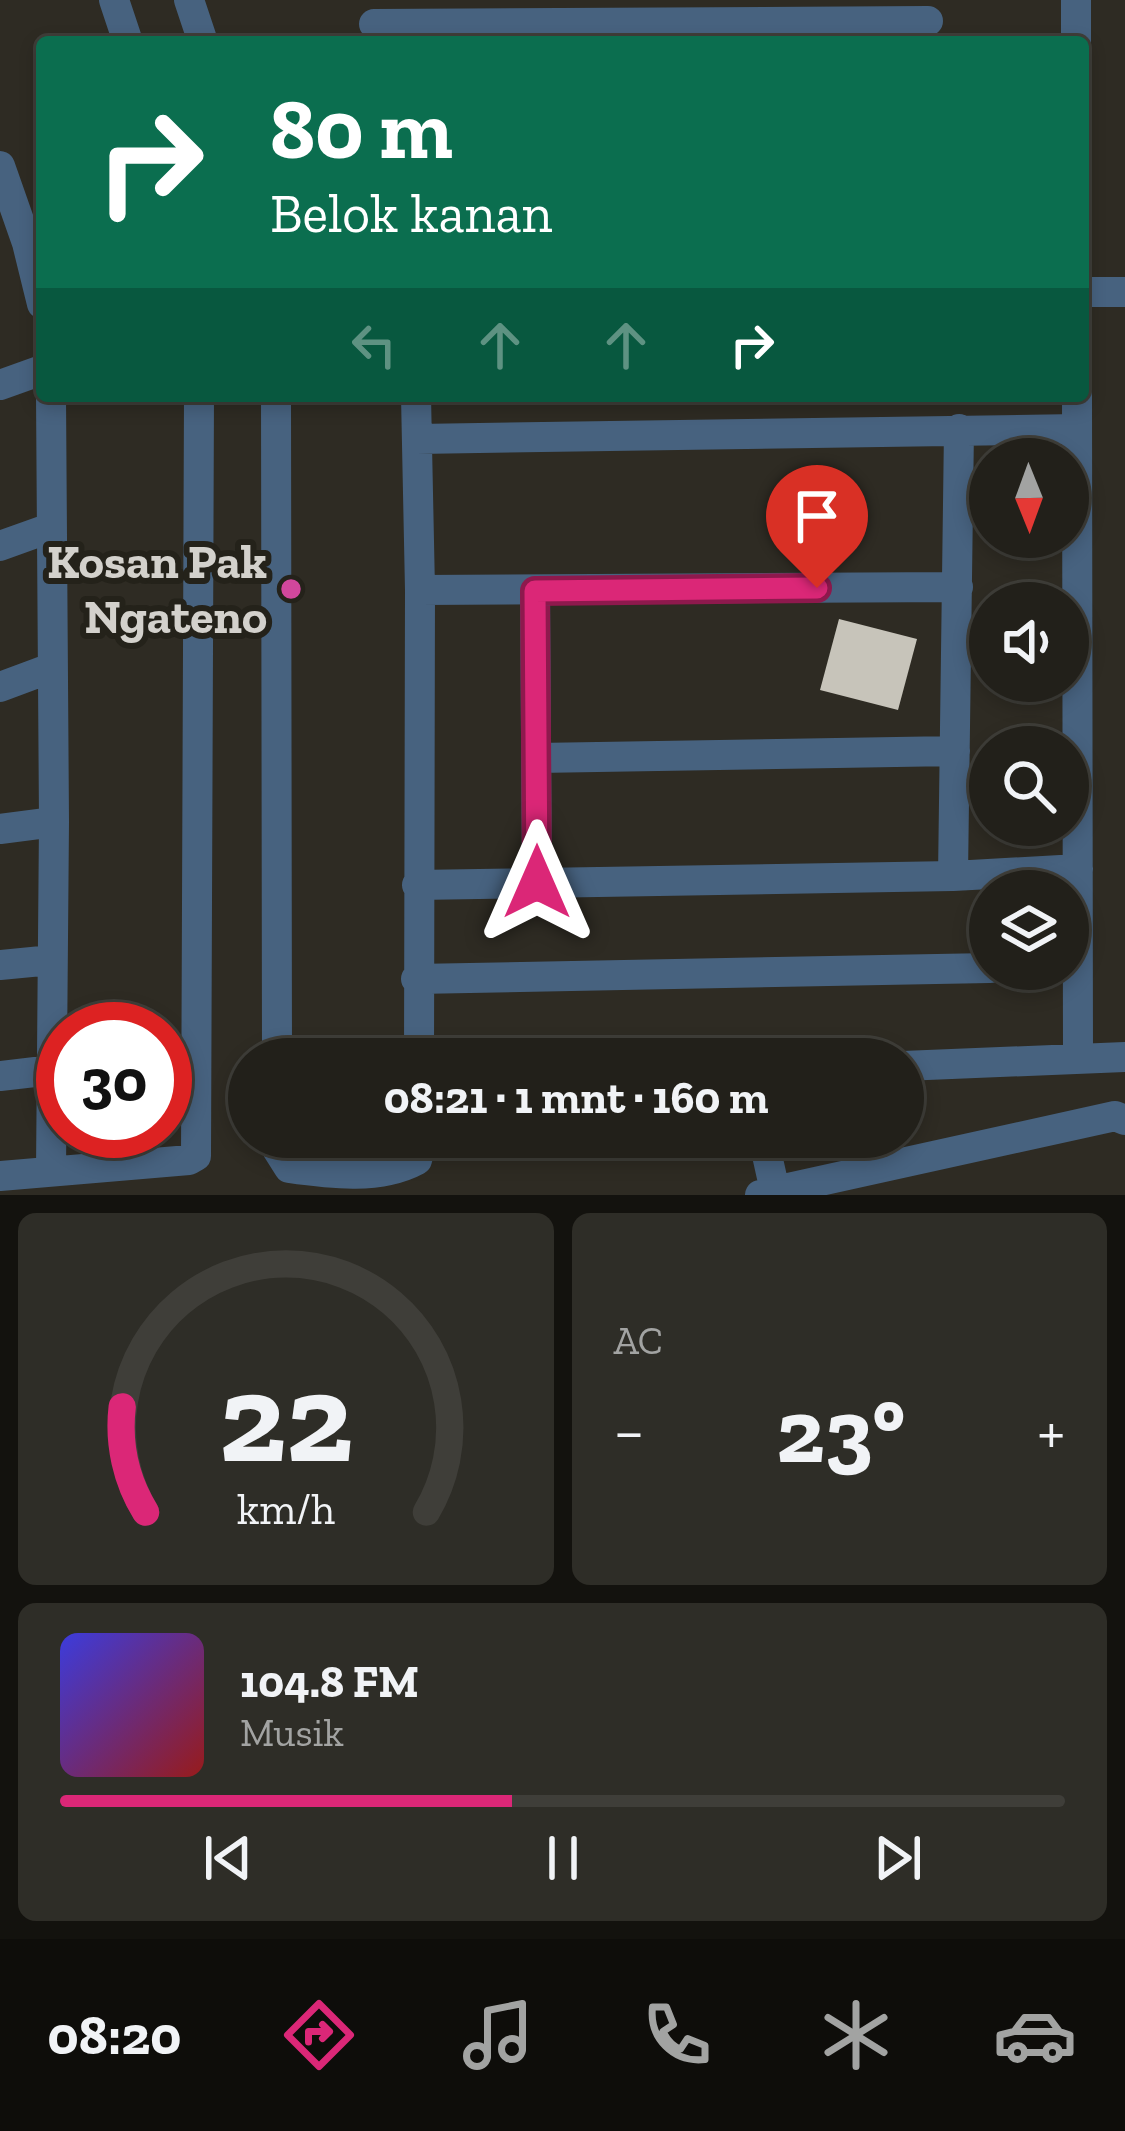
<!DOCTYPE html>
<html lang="id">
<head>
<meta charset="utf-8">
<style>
	:root { --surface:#22201a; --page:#2e2d27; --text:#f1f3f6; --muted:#a2a3a2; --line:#3f3e39; --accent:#db2777 }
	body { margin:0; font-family:"Zilla Slab",serif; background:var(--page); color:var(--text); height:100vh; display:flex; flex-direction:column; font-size:45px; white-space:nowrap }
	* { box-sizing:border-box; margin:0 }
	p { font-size:39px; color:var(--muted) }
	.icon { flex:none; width:66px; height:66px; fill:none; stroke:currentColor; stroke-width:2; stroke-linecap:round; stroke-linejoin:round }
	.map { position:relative; height:1195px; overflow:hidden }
	.side { display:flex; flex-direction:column; gap:18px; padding:18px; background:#13120e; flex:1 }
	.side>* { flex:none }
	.guide { position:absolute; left:36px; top:36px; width:1053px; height:366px; border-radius:12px; box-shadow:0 6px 18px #0003,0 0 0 3px var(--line); background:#0b6e4f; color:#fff; overflow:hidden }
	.needle { width:78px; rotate:179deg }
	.controls { position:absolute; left:969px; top:438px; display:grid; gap:24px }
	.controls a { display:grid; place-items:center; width:120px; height:120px; border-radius:50%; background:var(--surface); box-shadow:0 6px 18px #0003,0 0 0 3px var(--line); font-size:60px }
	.speed { position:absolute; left:36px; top:1002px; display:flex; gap:24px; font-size:60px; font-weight:700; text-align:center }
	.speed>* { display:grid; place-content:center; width:156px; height:156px; border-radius:50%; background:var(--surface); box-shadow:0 6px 18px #0003,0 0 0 3px var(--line); line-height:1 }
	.speed .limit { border:18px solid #d22; background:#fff; color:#111 }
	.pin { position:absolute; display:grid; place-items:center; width:102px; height:102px; color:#fff; margin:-123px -51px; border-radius:50% 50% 50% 0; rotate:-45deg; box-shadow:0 0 12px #0007 }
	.pin .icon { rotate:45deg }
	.me { position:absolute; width:132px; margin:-66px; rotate:0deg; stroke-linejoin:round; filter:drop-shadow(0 0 9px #0008) }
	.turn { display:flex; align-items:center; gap:42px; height:252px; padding:0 36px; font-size:54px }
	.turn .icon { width:156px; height:156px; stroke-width:2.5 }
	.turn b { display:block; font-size:84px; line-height:102px }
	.lanes { display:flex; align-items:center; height:114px; padding:0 36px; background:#0003; justify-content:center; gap:60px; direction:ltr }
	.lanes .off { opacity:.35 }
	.big { font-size:90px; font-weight:700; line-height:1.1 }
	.side .widget { flex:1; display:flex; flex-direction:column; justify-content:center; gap:18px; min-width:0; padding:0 42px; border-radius:18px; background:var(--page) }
	.side .dial { align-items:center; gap:0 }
	.dial svg { height:312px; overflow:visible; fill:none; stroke:var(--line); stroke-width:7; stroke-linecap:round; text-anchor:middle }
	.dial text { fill:var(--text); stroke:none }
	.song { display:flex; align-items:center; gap:36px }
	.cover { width:144px; height:144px; border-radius:18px; background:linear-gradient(135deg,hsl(240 70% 55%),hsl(0 70% 35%)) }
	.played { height:12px; border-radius:6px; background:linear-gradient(90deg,var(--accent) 45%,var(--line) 45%) }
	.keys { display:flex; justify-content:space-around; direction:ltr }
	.heat { display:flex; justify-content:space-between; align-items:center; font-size:66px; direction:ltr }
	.side .tiles { flex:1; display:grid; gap:18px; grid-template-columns:1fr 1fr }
	.widget:last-child { grid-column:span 2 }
	.trip { position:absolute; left:228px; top:1038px; width:696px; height:120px; border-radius:60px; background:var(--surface); box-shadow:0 6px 18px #0003,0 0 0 3px var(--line); font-weight:700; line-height:120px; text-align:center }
	.dock { display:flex; height:192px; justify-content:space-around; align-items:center; background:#0e0d0a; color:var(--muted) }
	.dock .icon { width:84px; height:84px }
	.dock .on { color:var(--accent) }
	.dock b { font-size:54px; color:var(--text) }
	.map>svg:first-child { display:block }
	.building { fill:#c7c4ba }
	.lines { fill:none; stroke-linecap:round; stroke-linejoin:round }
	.minor { stroke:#47627f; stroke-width:30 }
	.route-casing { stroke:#8e194d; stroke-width:30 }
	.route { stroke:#db2777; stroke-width:21 }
	.hotel-dot { fill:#d1479c; stroke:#24221a; stroke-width:4.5 }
	.labels { text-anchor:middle; stroke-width:12; stroke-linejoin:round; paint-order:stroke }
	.poi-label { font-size:48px; font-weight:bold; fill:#d3d1cc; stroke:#24221a; text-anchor:end }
</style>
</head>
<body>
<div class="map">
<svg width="1125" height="1195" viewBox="0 0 1125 1195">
	<rect width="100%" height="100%" fill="#2e2b23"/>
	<!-- building -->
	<path class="building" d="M839 619 917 639 898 710 820 690Z"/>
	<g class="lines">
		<!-- minor -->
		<path class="minor" d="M114 0 128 42
			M189 0 203 42
			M1076 0V42
			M374 24 928 21
			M0 166 27 243 42 304
			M1083 292H1125
			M0 385 42 370
			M51 396 54 822 51 1170
			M276 396 277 1059
			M416 396 420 590 419 1059
			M1077 396 1078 1058
			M417 439 1077 429
			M0 546 50 528
			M420 590 958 587
			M535 591 537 882
			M0 687 51 668
			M537 758 955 751
			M0 829 54 822
			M953 876 959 429
			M417 885 953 876 1078 869
			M0 965 52 960
			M416 979 990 968
			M903 1066 1125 1057
			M0 1076 52 1070
			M277 1137V1149L289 1168C331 1174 380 1180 417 1160L423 1137
			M0 1176 189 1160 196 1156 199 396
			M760 1195 775 1191 763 1137
			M776 1195 775 1191 1115 1116 1125 1120"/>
	</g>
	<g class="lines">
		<defs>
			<path id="route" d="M537 882 535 591 817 588"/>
		</defs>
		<!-- route casing -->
		<use href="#route" class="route-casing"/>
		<!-- route -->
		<use href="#route" class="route"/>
	</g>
	<!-- markers -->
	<circle class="hotel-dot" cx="291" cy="589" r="12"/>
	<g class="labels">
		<!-- poi labels -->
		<g class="poi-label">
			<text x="267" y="578">Kosan Pak<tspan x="267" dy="55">Ngateno</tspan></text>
		</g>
	</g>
</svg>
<div class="controls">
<a><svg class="needle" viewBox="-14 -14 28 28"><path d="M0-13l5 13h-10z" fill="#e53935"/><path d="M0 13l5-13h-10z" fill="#a2a3a2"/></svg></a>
<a><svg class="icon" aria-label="sound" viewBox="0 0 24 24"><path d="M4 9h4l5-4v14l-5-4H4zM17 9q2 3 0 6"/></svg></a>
<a><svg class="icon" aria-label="search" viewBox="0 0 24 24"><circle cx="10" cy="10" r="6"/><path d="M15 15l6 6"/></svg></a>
<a><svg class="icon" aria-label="layers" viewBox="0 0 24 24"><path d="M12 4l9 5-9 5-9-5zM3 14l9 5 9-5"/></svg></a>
</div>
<div class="speed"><div class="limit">30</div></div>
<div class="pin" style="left:817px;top:588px;background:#d93025"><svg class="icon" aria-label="arrive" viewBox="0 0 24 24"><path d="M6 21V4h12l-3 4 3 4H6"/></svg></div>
<svg class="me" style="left:537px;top:882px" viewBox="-20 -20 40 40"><path d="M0-17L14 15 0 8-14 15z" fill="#db2777" stroke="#fff" stroke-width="4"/></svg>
<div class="trip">08:21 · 1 mnt · 160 m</div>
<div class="guide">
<div class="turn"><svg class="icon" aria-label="right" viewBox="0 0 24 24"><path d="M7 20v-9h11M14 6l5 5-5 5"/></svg><div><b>80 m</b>Belok kanan</div></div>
<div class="lanes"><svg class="icon off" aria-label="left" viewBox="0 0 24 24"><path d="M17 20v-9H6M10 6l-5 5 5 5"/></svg><svg class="icon off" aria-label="ahead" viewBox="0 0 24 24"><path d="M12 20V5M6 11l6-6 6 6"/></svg><svg class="icon off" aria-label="ahead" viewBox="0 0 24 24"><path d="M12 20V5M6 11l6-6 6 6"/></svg><svg class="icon" aria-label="right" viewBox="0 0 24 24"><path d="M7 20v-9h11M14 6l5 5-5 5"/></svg></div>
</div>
</div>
<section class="side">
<div class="tiles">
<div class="widget dial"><svg viewBox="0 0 100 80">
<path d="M14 69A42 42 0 1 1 86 69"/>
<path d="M14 69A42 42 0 0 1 8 42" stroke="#db2777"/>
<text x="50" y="56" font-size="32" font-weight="700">22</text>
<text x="50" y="72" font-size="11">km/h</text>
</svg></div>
<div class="widget"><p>AC</p>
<div class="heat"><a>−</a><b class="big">23°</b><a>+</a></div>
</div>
<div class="widget">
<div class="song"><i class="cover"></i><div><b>104.8 FM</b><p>Musik</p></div></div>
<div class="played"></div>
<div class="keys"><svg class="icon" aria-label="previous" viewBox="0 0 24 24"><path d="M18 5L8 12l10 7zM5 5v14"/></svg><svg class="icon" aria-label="pause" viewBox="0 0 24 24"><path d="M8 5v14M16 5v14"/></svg><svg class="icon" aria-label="next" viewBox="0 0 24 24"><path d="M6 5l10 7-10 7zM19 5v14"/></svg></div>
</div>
</div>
</section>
<nav class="dock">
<b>08:20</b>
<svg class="icon on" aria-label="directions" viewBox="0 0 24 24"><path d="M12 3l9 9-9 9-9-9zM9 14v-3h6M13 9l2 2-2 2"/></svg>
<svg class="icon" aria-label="music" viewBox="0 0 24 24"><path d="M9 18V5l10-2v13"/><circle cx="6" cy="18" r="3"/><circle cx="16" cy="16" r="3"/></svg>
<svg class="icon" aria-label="phone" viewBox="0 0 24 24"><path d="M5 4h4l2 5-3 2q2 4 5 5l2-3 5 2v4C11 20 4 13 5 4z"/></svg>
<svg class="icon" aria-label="climate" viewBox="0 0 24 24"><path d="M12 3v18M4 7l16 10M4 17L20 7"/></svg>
<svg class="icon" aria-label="car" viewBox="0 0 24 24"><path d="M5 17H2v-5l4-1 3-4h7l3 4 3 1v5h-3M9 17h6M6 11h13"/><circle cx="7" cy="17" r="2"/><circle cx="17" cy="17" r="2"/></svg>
</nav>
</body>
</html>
